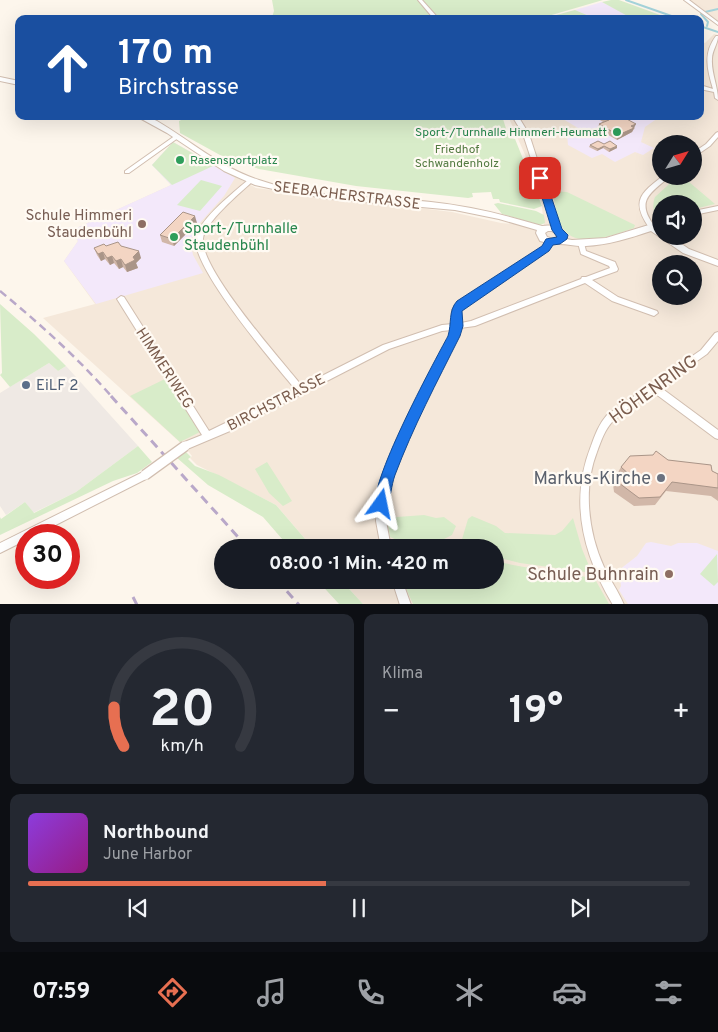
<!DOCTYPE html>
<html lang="de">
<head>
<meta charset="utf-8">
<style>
	:root { --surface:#171b24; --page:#242831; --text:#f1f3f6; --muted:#9ea1a6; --line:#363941; --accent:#e76f51 }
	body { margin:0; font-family:Overpass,sans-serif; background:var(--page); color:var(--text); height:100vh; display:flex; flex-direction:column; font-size:19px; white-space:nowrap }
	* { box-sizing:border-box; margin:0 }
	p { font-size:16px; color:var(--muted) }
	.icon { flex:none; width:28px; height:28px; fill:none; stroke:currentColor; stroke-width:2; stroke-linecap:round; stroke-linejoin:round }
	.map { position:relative; height:604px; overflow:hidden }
	.panel { display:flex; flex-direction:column; gap:10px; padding:10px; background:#0d0f14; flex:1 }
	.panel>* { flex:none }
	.banner { position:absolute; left:15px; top:15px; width:689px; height:105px; border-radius:10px; box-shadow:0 5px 20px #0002; background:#1a4fa0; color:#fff; overflow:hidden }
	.needle { width:32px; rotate:53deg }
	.controls { position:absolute; left:652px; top:135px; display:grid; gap:10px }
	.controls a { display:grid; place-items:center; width:50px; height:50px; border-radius:50%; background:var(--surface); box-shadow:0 5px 20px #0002; font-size:25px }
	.speed { position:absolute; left:15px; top:524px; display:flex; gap:10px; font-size:25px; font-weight:700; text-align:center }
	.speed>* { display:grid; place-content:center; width:65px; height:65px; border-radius:50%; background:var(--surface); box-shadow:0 5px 20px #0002; line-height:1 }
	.speed .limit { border:8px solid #d22; background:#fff; color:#111 }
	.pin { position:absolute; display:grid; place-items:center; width:42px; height:42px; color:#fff; margin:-21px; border-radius:10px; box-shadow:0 2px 8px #0006 }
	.me { position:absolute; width:55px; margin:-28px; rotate:12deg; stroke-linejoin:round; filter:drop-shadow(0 0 4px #0008) }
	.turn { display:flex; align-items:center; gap:18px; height:105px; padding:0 20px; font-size:22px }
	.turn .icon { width:65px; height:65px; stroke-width:2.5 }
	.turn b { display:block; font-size:35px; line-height:42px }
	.big { font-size:38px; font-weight:700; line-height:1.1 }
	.panel .widget { flex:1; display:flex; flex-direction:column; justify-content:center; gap:8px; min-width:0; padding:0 18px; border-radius:10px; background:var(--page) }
	.panel .dial { align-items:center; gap:0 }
	.dial svg { height:130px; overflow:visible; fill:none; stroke:var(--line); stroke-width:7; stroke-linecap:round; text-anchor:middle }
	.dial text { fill:var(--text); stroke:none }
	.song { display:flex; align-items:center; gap:15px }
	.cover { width:60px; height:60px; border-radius:8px; background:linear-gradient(135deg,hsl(270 70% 55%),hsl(310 70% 35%)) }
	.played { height:5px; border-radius:2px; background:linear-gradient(90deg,var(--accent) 45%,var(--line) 45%) }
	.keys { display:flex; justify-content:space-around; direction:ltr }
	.heat { display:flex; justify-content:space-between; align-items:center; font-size:28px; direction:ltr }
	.panel .tiles { flex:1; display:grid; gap:10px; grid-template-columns:1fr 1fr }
	.widget:last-child { grid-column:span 2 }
	.trip { position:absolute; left:214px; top:539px; width:290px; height:50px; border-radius:25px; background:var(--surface); box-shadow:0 5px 20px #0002; font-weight:700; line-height:50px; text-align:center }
	.menu { display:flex; height:80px; justify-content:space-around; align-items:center; background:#090b0e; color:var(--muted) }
	.menu .icon { width:35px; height:35px }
	.menu .on { color:var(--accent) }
	.menu b { font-size:22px; color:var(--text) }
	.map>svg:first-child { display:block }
	.residential { fill:#f5e8da; fill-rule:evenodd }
	.industrial { fill:#efe9e4 }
	.education { fill:#f3e8fa }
	.green { fill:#d8ecc9 }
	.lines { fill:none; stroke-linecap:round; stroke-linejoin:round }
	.stream { stroke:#a5d3da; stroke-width:2 }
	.minor-casing { stroke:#d1beb0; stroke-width:2 }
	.tertiary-casing { stroke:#d1beb0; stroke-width:2 }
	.minor { fill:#fff; fill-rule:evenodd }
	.tertiary { fill:#fff; fill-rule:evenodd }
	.rail-far1 { stroke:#b9a8c9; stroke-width:2.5; stroke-dasharray:8 5; stroke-linecap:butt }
	.rail { stroke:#b9a8c9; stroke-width:3; stroke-dasharray:9 6; stroke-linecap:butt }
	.minor-bridge-casing { stroke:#d1beb0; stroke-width:12; stroke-linecap:butt }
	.minor-bridge { stroke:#fff; stroke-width:9 }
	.wall { fill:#d1b7a8 }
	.shaded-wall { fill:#aa9588 }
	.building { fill:#f3d5c3; stroke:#aa9588 }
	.route { fill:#1a73e8; stroke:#114b97 }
	.leisure-dot { fill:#2e9e5b; stroke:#fffaf3; stroke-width:2 }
	.education-dot { fill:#8d6e63; stroke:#fffaf3; stroke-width:2 }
	.service-dot { fill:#5c6f8a; stroke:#fffaf3; stroke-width:2 }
	.worship-dot { fill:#6b7280; stroke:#fffaf3; stroke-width:2 }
	.labels { text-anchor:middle; stroke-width:4.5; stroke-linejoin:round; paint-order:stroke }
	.far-leisure-label { font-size:12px; fill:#27864d; stroke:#fffaf3; text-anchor:end }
	.far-park-label { font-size:12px; fill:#537a41; stroke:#fffaf3 }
	.street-label { font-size:15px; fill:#7a5c4d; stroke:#fffaf3 }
	.education-label { font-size:15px; fill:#785e54; stroke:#fffaf3; text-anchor:end }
	.leisure-label { font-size:15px; fill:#27864d; stroke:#fffaf3; text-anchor:start }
	.service-label { font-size:15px; fill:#4e5e75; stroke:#fffaf3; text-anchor:start }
	.near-street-label { font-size:18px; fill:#7a5c4d; stroke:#fffaf3 }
	.near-worship-label { font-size:18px; fill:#5b616d; stroke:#fffaf3; text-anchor:end }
	.near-education-label { font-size:18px; fill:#785e54; stroke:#fffaf3; text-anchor:end }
</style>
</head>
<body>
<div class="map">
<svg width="718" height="605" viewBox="0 0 718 605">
	<rect width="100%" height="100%" fill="#fdf6ec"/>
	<!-- residential -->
	<path class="residential" d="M688 0H718V21Z
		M714 34 718 35V604H363L341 580H495V548L312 547 276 505 197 465 190 458 192 456 184 446 43 318 95 304 64 261 78 241 70 231 171 185 152 165 173 142 256 188 452 212 501 223 544 226 540 189 508 116H700V42L705 43ZM661 144H694V176H661ZM661 204H694V236H661ZM661 264H694V296H661Z"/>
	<!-- industrial -->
	<path class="industrial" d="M49 363 58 371 66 366 138 446 76 492 33 513 25 502 6 515 0 506V393Z"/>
	<!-- education -->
	<path class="education" d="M602 2 631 17 596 19 575 10Z
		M570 116H661L645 127 641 142 654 148 643 155 635 152 615 162 602 154 592 158 568 145 567 134 578 128 563 119Z
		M173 142 235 178 224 196 198 225 192 237 191 244 193 255 203 273 96 304 64 261 78 241 70 231 171 185 152 165Z
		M651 542 671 546 678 543H697L718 551V604H628L619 590 621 586 619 570 637 556 646 543Z"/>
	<!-- green -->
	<path class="green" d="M272 0H603L538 19H275L272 17 274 11Z
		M611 0H619L671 19H633L602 2Z
		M575 10 596 19H542L571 11Z
		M190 116H504L506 119H503L509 138 515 139 542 206 534 209 500 202 499 199H493L491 192 472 193 473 197 468 198 356 186 259 169 220 155 180 133 179 121Z
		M173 142 213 165V166L172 185 152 165Z
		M678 176H682L715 204 694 209V204H661V220L659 221C653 216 652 204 655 197Z
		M201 180 222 186 200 211 177 205Z
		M552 191 567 192 635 225 634 228C616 234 573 252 561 225 556 215 555 202 552 191Z
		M498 203 536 211 544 215 545 223 540 225 502 214 494 204Z
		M0 304 34 334 66 366 58 371 49 363 10 387 0 375 2 373Z
		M167 378 200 432 180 442 130 396Z
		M138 446 152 462 137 473 113 481 0 535V517L1 519 25 502 34 513 76 492Z
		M185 451 191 457 188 459 195 466 219 475 276 505 312 547H289L263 517 208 485 176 457Z
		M267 462 292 501 283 506 269 493 255 469Z
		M424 515 436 518 444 517 456 526 452 535 442 540 399 541 390 537 387 521 397 517Z
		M472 516 496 526 505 533 555 535 562 531 573 518 582 549 592 573 520 563 495 557V548L462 547 460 546 468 519Z
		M717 554 718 582 714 586 700 574Z
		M495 561C527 569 559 571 591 578L596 581 609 604H413L402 580H495Z
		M317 580H341L363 604H339Z"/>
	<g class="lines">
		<!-- stream -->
		<path class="stream" d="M626 0 680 19
			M705 12 718 9
			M701 14 708 22 707 26
			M700 26 718 32"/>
		<defs>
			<path id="minor" d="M418 0H422L439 19H434Z
				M684 0H689L718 22V25Z
				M716 36H718C718 44 712 50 712 59 711 73 718 86 718 100L715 98 714 92 700 89V85L713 89C707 69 703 53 716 36Z
				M512 116H518L529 134 560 230 559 232H557L554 230 523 134Z
				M718 132V137L710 146 694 157V152L706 144 716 133Z
				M176 135 178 136V138L129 173H125V171Z
				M663 176H670C653 192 635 199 653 224L661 221V225L654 229H650C631 202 639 194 663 176Z
				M250 179 252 180V182C240 193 204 223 203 239 200 269 281 360 302 386L383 345 442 325 453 324 452 310 459 302 543 247 548 240H550L553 242 547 251 465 306 460 311 461 323 471 321 581 279 582 277H586L610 268 609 266 581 254 578 243 581 241 584 243 586 251 615 262 618 269 617 271 592 280 618 297 657 311 658 313 654 316 612 301 585 283 475 326 460 328 458 336 421 410 388 489 386 521 391 548H381L376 521 378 489 413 410 450 336 452 330 442 331 389 349 230 431 185 450 182 449 180 446 182 443 202 435 117 299 121 296 124 297 209 431 295 389C276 366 188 264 196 236 202 217 233 193 248 180Z
				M718 206V210L694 215V211Z
				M718 332V341L707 354 660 387 718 430V439L715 438 653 392C640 401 625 410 613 421 605 429 601 441 597 452 583 488 588 532 604 567 610 580 619 592 624 605H613C583 555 569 501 591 446 595 435 599 424 607 415L701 350 715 333Z
				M145 471 148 472 150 475 148 478 36 535H26V540L0 553V543Z
				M392 580H402L411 605H400Z"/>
			<path id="tertiary" d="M0 77 19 81V85L0 81Z
				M136 116H146L157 121C191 141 221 168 259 180 313 199 375 196 431 202 469 206 506 215 542 226 553 224 566 227 566 239L572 240 606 238 652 224 661 230V236H670L689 249 718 260V266L683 253 651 231C630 238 608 245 586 246 577 247 568 244 559 244 552 244 547 243 540 241L536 233 537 230 499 219 455 210 331 199 282 191 255 185 224 171 167 133ZM548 231H552L557 235V237L553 239 547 237 545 233Z"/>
		</defs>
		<!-- minor casing -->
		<use href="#minor" class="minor-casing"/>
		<!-- tertiary casing -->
		<use href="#tertiary" class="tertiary-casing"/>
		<!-- minor -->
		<use href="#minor" class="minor"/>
		<!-- tertiary -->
		<use href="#tertiary" class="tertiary"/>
		<!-- rail-far1 -->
		<path class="rail-far1" d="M0 291C40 324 78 358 112 397"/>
		<!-- rail -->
		<path class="rail" d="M111 396 248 548
			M277 580 299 605
			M133 597 137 605"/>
		<defs>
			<path id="minor-bridge" d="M145 475 185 446"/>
		</defs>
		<!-- minor-bridge casing -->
		<use href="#minor-bridge" class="minor-bridge-casing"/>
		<!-- minor-bridge -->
		<use href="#minor-bridge" class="minor-bridge"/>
	</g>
	<!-- wall -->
	<path class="wall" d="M601 116H621L635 128 634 129 632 132 617 140 598 129 599 124 603 122 600 120Z
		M604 144 617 146V148L609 152 603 148 597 151 589 147 590 145Z
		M197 223 174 246 162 242 160 235Z
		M121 246 141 258 136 263 138 268 127 272 123 267 119 269 114 263 110 265 105 259 101 261 97 255 94 248Z
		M668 460 712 471 718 474V501L711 496 666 491 655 505 634 506 614 492 613 484 617 477 616 476 621 467Z"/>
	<!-- shaded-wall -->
	<path class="shaded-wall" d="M636 124 632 132 617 140 618 135 631 126Z
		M604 146 603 148 597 151 598 149Z
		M617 146V148L609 152 610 149Z
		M195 216 197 223 174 246 172 239Z
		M139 251 141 258 136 263 138 268 127 272 125 265Z
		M103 252 105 259 101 261 98 254Z
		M112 256 114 263 110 265 107 258Z
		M121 259 123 267 119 269 116 261Z"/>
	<!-- building -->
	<path class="building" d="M602 116H621L636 124 631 126 634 128 618 135 599 124 609 120Z
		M598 141 604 144 610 141 617 146 610 149 604 146 598 149 590 145Z
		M183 212 195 216 172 239 160 235Z
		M118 242 121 246 139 251 133 257 135 260 125 265 121 259 116 261 112 256 107 258 103 252 98 254 94 248 104 244 106 246Z
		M656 451 668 460 711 465 712 471 718 474V488L672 482 660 497 639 498 619 483 618 475 632 477 621 467 630 456 653 455Z"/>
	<!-- route -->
	<path class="route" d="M537 176H540L545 178 562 229 568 235 567 239 560 244 553 245 549 251 462 311 463 326 460 336C437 382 413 427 395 475 391 486 391 498 386 509L381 511 376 509C366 487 434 362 448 336 452 323 448 311 457 301L542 246 546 239 557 237 552 230 536 178Z"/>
	<!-- markers -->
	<g class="leisure-dot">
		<circle cx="617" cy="132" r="5"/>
		<circle cx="180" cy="160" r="5"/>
		<circle cx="174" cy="237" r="5"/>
	</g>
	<g class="education-dot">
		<circle cx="142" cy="224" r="5"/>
		<circle cx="669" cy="574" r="5"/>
	</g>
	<circle class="service-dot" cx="26" cy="385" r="5"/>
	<circle class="worship-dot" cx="661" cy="478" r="5"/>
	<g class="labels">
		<!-- far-leisure labels -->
		<g class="far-leisure-label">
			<text x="607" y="136">Sport-/Turnhalle Himmeri-Heumatt</text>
			<text x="190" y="164" text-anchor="start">Rasensportplatz</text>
		</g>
		<!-- far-park labels -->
		<g class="far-park-label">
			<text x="457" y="153">Friedhof<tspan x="457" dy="14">Schwandenholz</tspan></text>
		</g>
		<!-- street labels -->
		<g class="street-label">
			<text transform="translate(347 195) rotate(7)" y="5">SEEBACHERSTRASSE</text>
			<text transform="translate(165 368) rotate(57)" y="5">HIMMERIWEG</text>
			<text transform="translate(276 402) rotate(-27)" y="5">BIRCHSTRASSE</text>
		</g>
		<!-- education labels -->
		<g class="education-label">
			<text x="132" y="220">Schule Himmeri<tspan x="132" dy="17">Staudenbühl</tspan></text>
		</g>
		<!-- leisure labels -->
		<g class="leisure-label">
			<text x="184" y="233">Sport-/Turnhalle<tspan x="184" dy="17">Staudenbühl</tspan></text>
		</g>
		<!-- service labels -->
		<g class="service-label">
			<text x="36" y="390">EiLF 2</text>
		</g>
		<!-- near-street labels -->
		<g class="near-street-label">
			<text transform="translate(653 389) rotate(-36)" y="6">HÖHENRING</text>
		</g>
		<!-- near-worship labels -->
		<g class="near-worship-label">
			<text x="651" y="484">Markus-Kirche</text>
		</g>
		<!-- near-education labels -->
		<g class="near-education-label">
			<text x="659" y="580">Schule Buhnrain</text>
		</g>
	</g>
</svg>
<div class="controls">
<a><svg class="needle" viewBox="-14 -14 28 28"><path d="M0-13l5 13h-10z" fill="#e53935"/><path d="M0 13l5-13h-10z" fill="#9ea1a6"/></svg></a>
<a><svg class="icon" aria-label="sound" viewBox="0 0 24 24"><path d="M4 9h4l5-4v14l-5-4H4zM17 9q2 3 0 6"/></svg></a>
<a><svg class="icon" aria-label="search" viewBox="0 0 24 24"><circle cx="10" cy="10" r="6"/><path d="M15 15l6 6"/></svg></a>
</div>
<div class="speed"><div class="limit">30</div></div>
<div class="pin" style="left:540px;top:178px;background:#d93025"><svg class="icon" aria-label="arrive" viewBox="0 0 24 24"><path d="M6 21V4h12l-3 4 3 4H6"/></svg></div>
<svg class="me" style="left:381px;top:504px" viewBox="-20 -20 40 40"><path d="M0-17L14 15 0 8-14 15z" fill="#1a73e8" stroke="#fff" stroke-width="4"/></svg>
<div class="trip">08:00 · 1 Min. · 420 m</div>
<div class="banner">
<div class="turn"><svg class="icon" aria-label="ahead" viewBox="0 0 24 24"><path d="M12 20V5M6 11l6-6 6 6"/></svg><div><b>170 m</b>Birchstrasse</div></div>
</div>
</div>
<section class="panel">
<div class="tiles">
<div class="widget dial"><svg viewBox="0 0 100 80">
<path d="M14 69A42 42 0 1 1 86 69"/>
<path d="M14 69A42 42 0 0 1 8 45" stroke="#e76f51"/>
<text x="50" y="56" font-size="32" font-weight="700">20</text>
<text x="50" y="72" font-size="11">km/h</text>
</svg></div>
<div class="widget"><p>Klima</p>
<div class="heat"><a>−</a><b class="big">19°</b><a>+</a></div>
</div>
<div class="widget">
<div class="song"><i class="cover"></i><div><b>Northbound</b><p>June Harbor</p></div></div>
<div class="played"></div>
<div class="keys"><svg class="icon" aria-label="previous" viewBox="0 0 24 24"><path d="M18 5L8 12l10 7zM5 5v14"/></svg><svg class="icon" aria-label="pause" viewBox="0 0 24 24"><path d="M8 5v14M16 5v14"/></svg><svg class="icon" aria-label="next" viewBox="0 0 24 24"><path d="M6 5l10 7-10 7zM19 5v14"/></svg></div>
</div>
</div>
</section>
<nav class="menu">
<b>07:59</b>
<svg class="icon on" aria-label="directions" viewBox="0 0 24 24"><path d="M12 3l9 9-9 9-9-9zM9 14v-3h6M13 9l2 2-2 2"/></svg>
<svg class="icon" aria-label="music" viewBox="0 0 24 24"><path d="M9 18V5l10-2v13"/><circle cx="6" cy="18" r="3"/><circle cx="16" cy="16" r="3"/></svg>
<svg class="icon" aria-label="phone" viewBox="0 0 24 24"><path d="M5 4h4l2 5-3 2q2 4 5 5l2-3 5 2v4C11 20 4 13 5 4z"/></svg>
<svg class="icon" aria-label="climate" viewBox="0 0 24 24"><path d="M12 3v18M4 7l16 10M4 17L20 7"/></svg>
<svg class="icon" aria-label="car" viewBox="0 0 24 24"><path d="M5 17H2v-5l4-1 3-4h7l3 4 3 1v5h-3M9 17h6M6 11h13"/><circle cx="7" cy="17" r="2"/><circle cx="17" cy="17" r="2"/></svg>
<svg class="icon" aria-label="filters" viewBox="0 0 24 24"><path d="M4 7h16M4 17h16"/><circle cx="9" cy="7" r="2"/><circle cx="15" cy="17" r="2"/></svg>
</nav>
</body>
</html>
